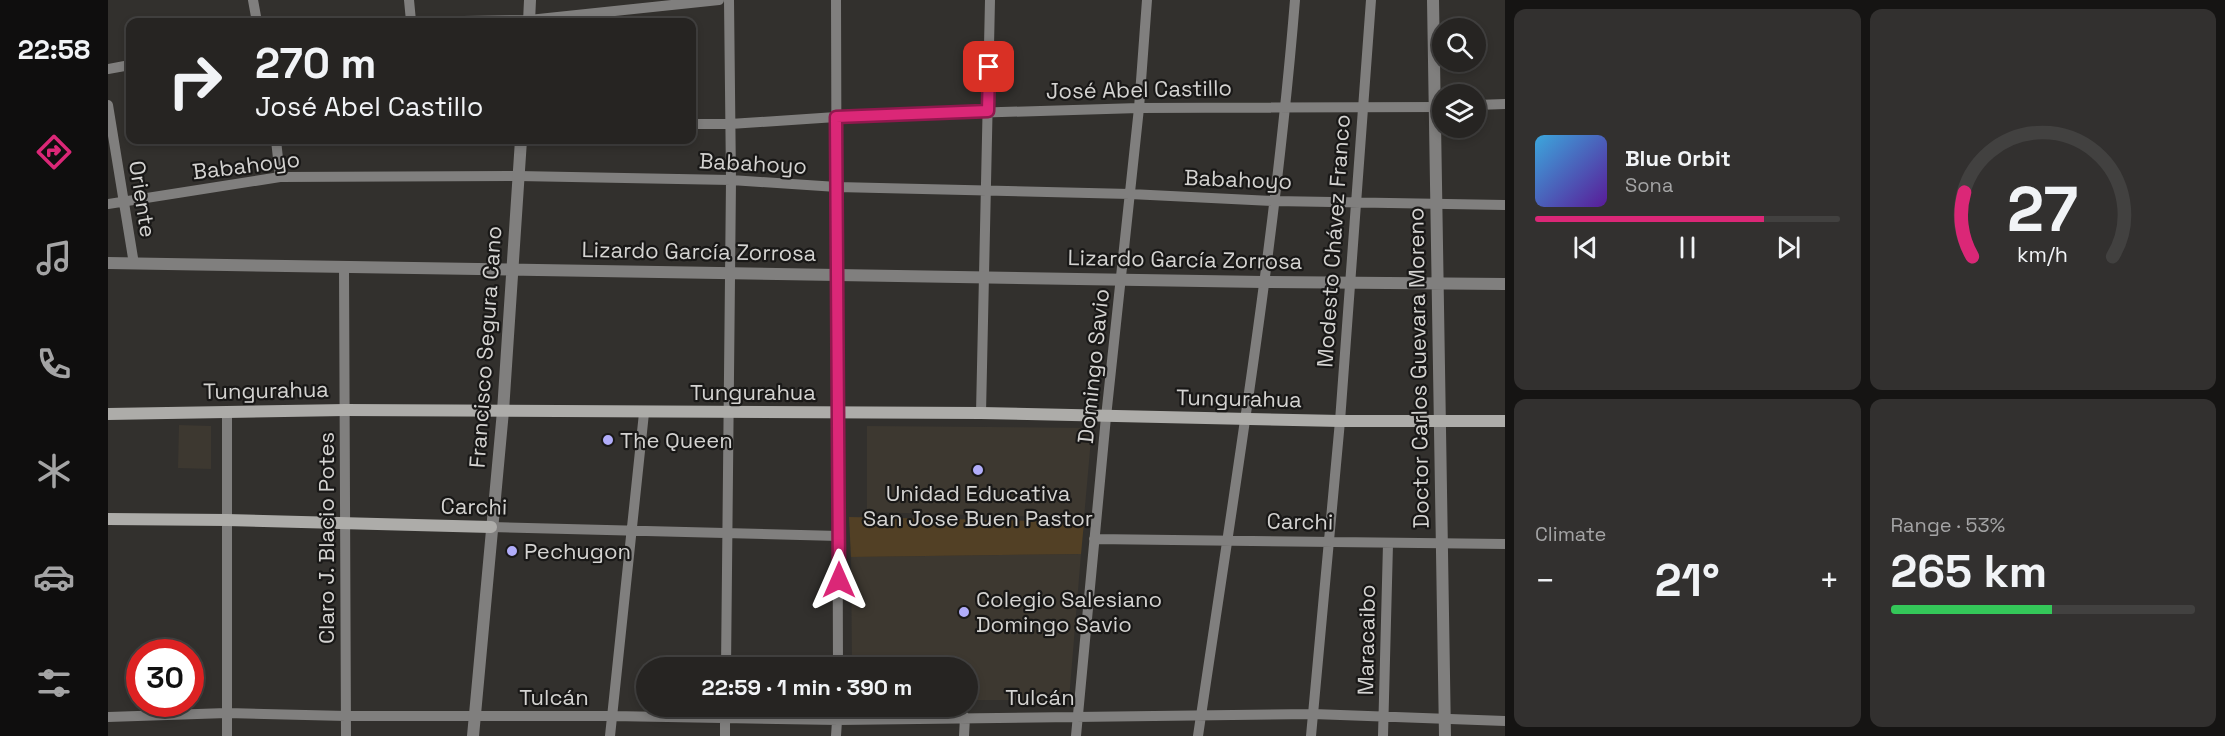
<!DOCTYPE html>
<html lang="en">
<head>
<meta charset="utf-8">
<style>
	:root { --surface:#262422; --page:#32302f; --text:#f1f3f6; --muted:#a4a4a5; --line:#424140; --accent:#db2777 }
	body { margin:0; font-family:"Space Grotesk",sans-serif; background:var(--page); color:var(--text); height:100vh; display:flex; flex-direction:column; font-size:22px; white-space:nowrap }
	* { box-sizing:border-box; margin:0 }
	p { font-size:20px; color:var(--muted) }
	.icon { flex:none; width:33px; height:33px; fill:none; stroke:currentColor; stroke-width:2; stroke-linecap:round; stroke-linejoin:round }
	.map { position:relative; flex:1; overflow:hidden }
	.side { display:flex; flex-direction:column; gap:9px; padding:9px; background:#151413; width:720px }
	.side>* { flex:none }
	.guide { position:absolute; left:18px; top:18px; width:570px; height:126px; border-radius:12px; box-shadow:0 3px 9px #0003,0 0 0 2px var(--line); background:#262422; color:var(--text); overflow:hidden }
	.buttons { position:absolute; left:1324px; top:18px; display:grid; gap:12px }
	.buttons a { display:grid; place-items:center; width:54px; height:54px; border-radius:50%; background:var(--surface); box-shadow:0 3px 9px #0003,0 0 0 2px var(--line); font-size:30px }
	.speed { position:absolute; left:18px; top:639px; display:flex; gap:12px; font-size:30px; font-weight:700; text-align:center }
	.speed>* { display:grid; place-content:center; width:78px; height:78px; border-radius:50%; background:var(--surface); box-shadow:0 3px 9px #0003,0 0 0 2px var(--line); line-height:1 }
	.speed .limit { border:9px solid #d22; background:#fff; color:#111 }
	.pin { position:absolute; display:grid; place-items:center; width:51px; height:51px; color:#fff; margin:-26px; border-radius:12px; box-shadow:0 3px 9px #0006 }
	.me { position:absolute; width:66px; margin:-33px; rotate:0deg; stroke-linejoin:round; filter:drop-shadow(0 0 4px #0008) }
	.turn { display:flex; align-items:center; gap:21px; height:126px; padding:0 30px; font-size:27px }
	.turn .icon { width:78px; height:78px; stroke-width:2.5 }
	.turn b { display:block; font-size:42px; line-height:51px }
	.big { font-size:45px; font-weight:800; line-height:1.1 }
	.side .tile { flex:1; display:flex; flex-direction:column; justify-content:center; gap:9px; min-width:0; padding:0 21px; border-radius:12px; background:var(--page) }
	.side .dial { align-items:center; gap:0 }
	.dial svg { height:156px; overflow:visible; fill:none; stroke:var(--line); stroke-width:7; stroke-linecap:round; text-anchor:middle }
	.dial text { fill:var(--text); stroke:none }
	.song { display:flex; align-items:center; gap:18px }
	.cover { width:72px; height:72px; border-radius:9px; background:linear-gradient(135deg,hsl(200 70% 55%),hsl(270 70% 35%)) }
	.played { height:6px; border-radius:3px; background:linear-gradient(90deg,var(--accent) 75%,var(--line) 75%) }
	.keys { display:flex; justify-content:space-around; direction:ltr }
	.heat { display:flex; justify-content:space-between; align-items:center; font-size:33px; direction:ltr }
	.charge { height:9px; border-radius:4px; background:linear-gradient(90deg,#34c759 53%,var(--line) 0) }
	.side .tiles { flex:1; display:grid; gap:9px; grid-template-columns:repeat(2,1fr) }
	.trip { position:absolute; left:528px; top:657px; width:342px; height:60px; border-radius:30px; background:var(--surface); box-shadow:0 3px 9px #0003,0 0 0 2px var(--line); font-weight:800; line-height:60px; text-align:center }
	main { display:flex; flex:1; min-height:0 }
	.dock { display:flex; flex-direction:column; width:108px; justify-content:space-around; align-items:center; background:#0f0e0e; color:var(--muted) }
	.dock .icon { width:42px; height:42px }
	.dock .active { color:var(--accent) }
	.dock b { font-size:27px; color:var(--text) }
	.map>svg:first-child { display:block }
	.built { fill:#3d3830 }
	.green { fill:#524025 }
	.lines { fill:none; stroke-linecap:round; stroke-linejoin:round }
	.minor { stroke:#807f7e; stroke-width:10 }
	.tertiary { stroke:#807f7e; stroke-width:12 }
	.secondary { stroke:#adaca9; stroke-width:12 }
	.route-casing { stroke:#8e194d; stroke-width:15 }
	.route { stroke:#db2777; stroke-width:10 }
	.poi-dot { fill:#b1adfa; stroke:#191817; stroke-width:2 }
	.labels { text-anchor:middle; stroke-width:4.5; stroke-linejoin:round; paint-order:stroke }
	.street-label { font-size:22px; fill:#d4d3d1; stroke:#191817 }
	.poi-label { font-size:22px; fill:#d4d3d1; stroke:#191817; text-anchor:start }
</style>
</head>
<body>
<main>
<nav class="dock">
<b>22:58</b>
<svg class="icon active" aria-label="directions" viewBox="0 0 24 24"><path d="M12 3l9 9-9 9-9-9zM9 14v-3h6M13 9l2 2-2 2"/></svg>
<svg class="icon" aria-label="music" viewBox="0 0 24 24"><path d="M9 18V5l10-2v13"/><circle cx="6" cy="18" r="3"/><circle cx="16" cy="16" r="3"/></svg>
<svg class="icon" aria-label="phone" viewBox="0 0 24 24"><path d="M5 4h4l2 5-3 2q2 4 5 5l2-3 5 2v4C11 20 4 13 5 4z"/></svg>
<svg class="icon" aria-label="climate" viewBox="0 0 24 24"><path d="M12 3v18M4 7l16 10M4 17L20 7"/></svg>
<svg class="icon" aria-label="car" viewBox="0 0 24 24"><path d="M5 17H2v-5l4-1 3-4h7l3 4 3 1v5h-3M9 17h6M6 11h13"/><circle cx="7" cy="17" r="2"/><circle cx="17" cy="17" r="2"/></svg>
<svg class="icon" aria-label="filters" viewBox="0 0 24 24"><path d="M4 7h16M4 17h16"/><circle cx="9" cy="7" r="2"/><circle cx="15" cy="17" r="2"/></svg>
</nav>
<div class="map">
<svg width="1397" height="736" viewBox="0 0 1397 736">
	<rect width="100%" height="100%" fill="#32302d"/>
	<!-- built -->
	<path class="built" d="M71 425 103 426V469L70 468Z
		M759 426 984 428 976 518 759 512Z
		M973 554 961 700H860V668L744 667 743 557Z"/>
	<!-- green -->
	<path class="green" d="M741 517 976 522 973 554 743 557Z"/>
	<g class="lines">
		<!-- minor -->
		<path class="minor" d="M145 0 149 22
			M301 0 303 21
			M728 0 730 668
			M292 22 421 20 611 0
			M0 69 22 65
			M0 105 26 264
			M1368 105 1397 104
			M584 124H622L728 117 1031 108 1335 107
			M168 140 172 177
			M0 204 172 177 410 176 623 180 729 187 1022 194 1166 201 1397 205
			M236 267 238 736
			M119 412V736
			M873 413 882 0
			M383 527 731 536
			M986 539 1397 544
			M618 668 623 180 621 0
			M0 717 119 713 238 716H504L730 720 1205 714 1397 721
			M502 736 536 413
			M617 736V706
			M728 736 730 706
			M856 736 857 717
			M968 736 998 417 1031 108 1039 0
			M1090 736C1126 491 1167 246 1187 0
			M1203 736 1232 421 1263 0
			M1275 736 1280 544"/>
		<!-- tertiary -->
		<path class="tertiary" d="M1325 0 1337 736
			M421 22 422 0
			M0 263 1155 282 1397 284
			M365 736 395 411 413 140"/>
		<!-- secondary -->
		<path class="secondary" d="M0 414 237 410 873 413 1232 421H1397
			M0 519 119 520 383 527"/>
	</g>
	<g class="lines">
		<defs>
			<path id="route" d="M731 580 728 117 880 111 881 67"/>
		</defs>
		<!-- route casing -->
		<use href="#route" class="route-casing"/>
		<!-- route -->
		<use href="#route" class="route"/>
	</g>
	<!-- markers -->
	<g class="poi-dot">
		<circle cx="500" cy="440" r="6"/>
		<circle cx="870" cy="470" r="6"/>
		<circle cx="404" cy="551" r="6"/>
		<circle cx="856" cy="612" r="6"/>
	</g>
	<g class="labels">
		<!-- street labels -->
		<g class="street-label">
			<text transform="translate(1031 89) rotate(-1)" y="8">José Abel Castillo</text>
			<text transform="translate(645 163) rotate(3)" y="8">Babahoyo</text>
			<text transform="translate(138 165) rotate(-7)" y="8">Babahoyo</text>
			<text transform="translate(1130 179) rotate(2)" y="8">Babahoyo</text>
			<text transform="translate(35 199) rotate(81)" y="8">Oriente</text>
			<text transform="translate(1225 241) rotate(-86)" y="8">Modesto Chávez Franco</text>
			<text transform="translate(591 251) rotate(1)" y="8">Lizardo García Zorrosa</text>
			<text transform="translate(1077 259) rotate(1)" y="8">Lizardo García Zorrosa</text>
			<text transform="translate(377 347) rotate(-86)" y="8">Francisco Segura Cano</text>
			<text transform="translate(985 366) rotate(-84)" y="8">Domingo Savio</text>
			<text transform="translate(1310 368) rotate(-91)" y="8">Doctor Carlos Guevara Moreno</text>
			<text transform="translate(158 390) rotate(-1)" y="8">Tungurahua</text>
			<text x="645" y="400">Tungurahua</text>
			<text transform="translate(1131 398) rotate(1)" y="8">Tungurahua</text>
			<text transform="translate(366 506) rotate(1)" y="8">Carchi</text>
			<text transform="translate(1192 521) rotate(1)" y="8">Carchi</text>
			<text transform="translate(218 538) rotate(-90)" y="8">Claro J. Blacio Potes</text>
			<text transform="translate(1258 640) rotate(-89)" y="8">Maracaibo</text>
			<text x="446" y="705">Tulcán</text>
			<text x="932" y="705">Tulcán</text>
		</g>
		<!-- poi labels -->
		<g class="poi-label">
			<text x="512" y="448">The Queen</text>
			<text x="870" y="501" text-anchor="middle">Unidad Educativa<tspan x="870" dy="25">San Jose Buen Pastor</tspan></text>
			<text x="416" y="559">Pechugon</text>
			<text x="868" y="607">Colegio Salesiano<tspan x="868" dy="25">Domingo Savio</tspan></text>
		</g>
	</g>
</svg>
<div class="buttons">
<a><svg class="icon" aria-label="search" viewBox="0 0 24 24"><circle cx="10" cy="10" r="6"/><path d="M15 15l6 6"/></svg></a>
<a><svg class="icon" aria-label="layers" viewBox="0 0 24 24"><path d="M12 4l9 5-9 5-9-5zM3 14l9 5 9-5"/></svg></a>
</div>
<div class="speed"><div class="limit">30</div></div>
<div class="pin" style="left:881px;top:67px;background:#d93025"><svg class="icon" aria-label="arrive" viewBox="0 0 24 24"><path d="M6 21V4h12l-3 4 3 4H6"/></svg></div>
<svg class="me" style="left:731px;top:580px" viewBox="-20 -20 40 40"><path d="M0-17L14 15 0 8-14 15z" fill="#db2777" stroke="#fff" stroke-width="4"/></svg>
<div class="trip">22:59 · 1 min · 390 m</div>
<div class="guide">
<div class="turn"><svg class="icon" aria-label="right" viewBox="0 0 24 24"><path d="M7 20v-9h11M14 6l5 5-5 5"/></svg><div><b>270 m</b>José Abel Castillo</div></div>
</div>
</div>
<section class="side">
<div class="tiles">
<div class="tile">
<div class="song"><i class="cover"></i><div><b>Blue Orbit</b><p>Sona</p></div></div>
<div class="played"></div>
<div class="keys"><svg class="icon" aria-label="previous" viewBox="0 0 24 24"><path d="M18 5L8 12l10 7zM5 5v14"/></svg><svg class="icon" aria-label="pause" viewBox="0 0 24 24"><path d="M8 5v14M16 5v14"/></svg><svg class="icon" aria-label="next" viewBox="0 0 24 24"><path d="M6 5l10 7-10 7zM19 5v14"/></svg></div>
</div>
<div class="tile dial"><svg viewBox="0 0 100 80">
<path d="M14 69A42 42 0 1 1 86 69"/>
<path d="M14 69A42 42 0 0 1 10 36" stroke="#db2777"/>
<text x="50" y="56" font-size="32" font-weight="700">27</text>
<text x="50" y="72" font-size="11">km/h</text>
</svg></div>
<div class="tile"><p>Climate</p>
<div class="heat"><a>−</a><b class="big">21°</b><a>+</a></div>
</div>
<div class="tile"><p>Range · 53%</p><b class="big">265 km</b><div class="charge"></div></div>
</div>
</section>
</main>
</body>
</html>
